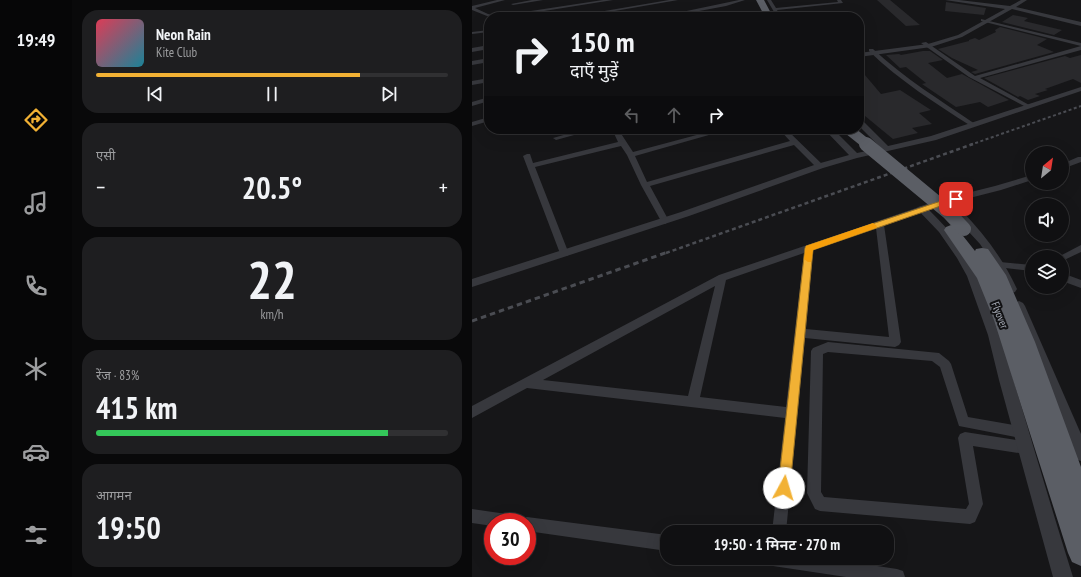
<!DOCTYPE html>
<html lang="hi">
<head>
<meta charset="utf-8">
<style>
	:root { --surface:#101012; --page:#1e1e20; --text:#f1f3f6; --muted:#9c9d9f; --line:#303032; --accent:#f2b134 }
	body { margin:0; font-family:"PT Sans Narrow","Noto Sans Devanagari",sans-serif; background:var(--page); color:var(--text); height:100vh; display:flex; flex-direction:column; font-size:15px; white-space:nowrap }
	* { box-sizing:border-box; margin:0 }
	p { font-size:13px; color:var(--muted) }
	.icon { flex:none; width:22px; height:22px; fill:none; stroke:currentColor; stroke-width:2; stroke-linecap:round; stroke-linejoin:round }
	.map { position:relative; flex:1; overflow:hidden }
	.drawer { display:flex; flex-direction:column; gap:10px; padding:10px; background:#09090a; width:400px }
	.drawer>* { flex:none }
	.top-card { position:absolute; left:12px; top:12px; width:380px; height:122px; border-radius:16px; box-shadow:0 4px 16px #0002,0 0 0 1px var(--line); background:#101012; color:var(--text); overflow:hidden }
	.needle { width:26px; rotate:30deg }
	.fabs { position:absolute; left:553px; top:146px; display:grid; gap:8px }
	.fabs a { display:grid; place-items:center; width:44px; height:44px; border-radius:50%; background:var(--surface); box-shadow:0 4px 16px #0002,0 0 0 1px var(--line); font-size:20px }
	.speed { position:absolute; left:12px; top:513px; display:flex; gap:8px; font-size:20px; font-weight:700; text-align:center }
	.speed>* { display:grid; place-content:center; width:52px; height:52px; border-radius:50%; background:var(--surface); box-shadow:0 4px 16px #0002,0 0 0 1px var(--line); line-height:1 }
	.speed .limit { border:6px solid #d22; background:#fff; color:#111 }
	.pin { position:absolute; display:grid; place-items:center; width:34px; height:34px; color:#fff; margin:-17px; border-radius:8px; box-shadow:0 2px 6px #0006 }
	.me { position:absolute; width:44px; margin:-22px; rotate:6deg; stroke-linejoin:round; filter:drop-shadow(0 0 3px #0008) }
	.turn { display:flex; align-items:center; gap:14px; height:84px; padding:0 20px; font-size:18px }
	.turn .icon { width:52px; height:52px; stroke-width:2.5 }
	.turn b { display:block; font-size:28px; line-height:34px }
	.lanes { display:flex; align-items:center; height:38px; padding:0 20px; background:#0003; justify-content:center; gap:20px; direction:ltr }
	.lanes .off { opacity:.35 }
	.big { font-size:30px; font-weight:600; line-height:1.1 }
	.drawer .tile { flex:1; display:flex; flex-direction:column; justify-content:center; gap:6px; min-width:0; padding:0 14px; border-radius:16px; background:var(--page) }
	.drawer .dial { align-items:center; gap:0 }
	.dial b { font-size:52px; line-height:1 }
	.song { display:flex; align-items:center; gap:12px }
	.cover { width:48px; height:48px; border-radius:6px; background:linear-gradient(135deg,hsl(350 70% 55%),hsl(190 70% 35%)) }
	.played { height:4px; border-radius:2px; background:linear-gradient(90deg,var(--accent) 75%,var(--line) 75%) }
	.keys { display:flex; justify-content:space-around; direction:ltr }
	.heat { display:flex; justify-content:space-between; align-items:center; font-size:22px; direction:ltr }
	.charge { height:6px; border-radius:3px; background:linear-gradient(90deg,#34c759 83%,var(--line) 0) }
	.trip { position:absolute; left:188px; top:525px; width:234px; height:40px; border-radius:16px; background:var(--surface); box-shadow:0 4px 16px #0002,0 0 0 1px var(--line); font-weight:600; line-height:40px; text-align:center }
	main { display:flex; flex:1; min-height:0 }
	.menu { display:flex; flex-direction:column; width:72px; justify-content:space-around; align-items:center; background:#060607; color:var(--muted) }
	.menu .icon { width:28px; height:28px }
	.menu .current { color:var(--accent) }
	.menu b { font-size:18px; color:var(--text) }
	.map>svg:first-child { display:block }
	.building { fill:#29292c }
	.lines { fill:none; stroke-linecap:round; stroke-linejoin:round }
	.minor { fill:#37383d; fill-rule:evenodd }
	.tertiary { fill:#37383d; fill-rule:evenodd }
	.trunk { fill:#5b5e65; fill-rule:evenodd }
	.rail-far2 { stroke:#4a4c52; stroke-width:2; stroke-dasharray:3 2.5; stroke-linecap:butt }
	.rail-far1 { stroke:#4a4c52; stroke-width:2.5; stroke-dasharray:4 3; stroke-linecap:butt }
	.rail { stroke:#4a4c52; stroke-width:3; stroke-dasharray:5.5 4; stroke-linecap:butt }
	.trunk-bridge-far1 { stroke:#5b5e65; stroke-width:10 }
	.trunk-bridge { stroke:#5b5e65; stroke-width:14 }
	.route { fill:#f2b134; stroke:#9d7322 }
	.slow { fill:#f59e0b }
	.labels { text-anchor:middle; stroke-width:4; stroke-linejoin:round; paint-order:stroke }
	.street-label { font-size:11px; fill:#a8adb8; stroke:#111113 }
</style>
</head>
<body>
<main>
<nav class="menu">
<b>19:49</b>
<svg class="icon current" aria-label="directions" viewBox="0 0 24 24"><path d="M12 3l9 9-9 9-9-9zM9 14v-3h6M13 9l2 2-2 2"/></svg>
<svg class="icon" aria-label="music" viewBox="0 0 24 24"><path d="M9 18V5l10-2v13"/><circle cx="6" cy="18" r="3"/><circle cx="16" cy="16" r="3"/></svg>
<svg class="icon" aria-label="phone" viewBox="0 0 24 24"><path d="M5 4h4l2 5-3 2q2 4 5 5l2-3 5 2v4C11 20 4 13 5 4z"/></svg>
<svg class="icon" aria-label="climate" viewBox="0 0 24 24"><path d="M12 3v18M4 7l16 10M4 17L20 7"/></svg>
<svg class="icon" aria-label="car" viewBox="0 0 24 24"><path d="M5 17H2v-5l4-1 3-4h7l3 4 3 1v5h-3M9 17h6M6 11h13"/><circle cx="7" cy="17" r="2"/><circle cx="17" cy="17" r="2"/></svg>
<svg class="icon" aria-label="filters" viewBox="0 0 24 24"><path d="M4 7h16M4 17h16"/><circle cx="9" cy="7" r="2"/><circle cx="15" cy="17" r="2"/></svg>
</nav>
<section class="drawer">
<div class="tile">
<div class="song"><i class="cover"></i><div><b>Neon Rain</b><p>Kite Club</p></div></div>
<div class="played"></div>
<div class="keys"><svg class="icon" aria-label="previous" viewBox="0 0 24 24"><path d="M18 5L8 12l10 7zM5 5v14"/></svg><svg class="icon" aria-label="pause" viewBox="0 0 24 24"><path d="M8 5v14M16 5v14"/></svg><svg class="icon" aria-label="next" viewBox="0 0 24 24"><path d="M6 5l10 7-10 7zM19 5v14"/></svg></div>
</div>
<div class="tile"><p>एसी</p>
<div class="heat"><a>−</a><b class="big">20.5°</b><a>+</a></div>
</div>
<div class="tile dial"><b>22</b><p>km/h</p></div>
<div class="tile"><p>रेंज · 83%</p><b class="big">415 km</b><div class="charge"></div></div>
<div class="tile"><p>आगमन</p><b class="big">19:50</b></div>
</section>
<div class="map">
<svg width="609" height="577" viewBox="0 0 609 577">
	<rect width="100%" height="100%" fill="#161618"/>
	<!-- building -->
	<path class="building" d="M405 0H418L448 25 434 26Z
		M474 2 514 8 512 15 473 11Z
		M541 15 556 18 552 21 590 30 582 35 530 22Z
		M528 27 575 39 565 45 582 52 503 74 499 72 506 70 480 58 466 49 497 41V40L503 38 507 40 524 32 523 30Z
		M451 51H458L471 60 456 63 475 78 490 74 537 100 516 107 508 102 484 107 450 84 454 83 434 67 428 68 414 55 427 54 429 55Z
		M609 55V83L601 79 573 89 576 90 563 94 568 96 556 100 548 96 546 97 512 78 593 56 598 58Z
		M387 68 409 94 428 90 459 110 447 113 460 124 440 128 446 133 421 139 410 130 387 111Z"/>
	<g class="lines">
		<!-- minor -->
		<path class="minor" d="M25 0H33L3 8 16 14 26 16 131 0H141L35 17 15 16 0 10V6Z
			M60 0H71L41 5 39 4Z
			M197 0H206L114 16 112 14 88 17 113 12 115 14Z
			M267 0H273L254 6 195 17H186Z
			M295 0H299L304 8 366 2 365 0H369L371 3 305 10 309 17H305Z
			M263 16H266V17H261Z
			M509 19 609 43V50L508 78 559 106 554 107 497 77 449 43 454 42 503 76 609 46 509 21Z
			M17 30V32L0 34V32Z
			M17 45V49L0 52V48Z
			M397 49H401C432 78 468 100 503 124V126H499C463 103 428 81 397 51Z
			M17 58V62L0 65V61Z
			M17 78V82L0 85V81Z
			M17 97V101L0 106V102Z
			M17 117V121L0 126V122Z
			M113 129H124L84 140 81 138Z
			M140 129H146L161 152 247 129H258L163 156 175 182 318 141 307 129H314L352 166 351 168H345L322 145 178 186 197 221 193 224 189 221 169 185 155 155 149 146 63 167 97 254 95 256H89L51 156 55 154H58L61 163 146 142Z
			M606 157H609V162L590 169V164Z
			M560 175V180L529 190 474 204 470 201 471 199 523 186Z
			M450 206 454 209 453 211 412 225 429 342 427 345 423 347 333 338 314 532H300L313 418 55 388 0 418V406L247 275ZM404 228 417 337 334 329 341 250ZM332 253 314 407 228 397 254 280ZM243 286 216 396 71 380Z
			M609 245V252L590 261V257H586Z
			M528 262 560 265V271L525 267 523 265Z
			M590 273 609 280V288L590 281Z
			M356 342 467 353 477 361 479 364 496 417 548 426 553 428 554 432 553 436 548 438 487 426 468 367 460 361 356 352 351 354 349 492 352 497 494 509 497 504 486 438 488 434 493 432 558 442 560 447 558 452 553 454 501 446 511 504 503 522 498 524 348 511 343 509 335 493 339 351 341 348Z
			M0 509 41 515 46 517 48 522H21V526L0 523Z
			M55 517 195 535V551L55 531V522H48L50 519Z
			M293 558H352L425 569 431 571 433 577H374L301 566 296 563Z"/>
		<!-- tertiary -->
		<path class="tertiary" d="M473 0H487L538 6 549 0H555L544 7 609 22V26L540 9 490 37 459 47 387 57V53L456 44 486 35 533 9Z
			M609 87V91L464 140 385 158 351 168 217 216 0 287V279L209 212 345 164 377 155 352 129H361L385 153 409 148 387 126V120H390L416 146 459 136Z
			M474 198C480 200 486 207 490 211 513 235 531 259 545 289L543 292 539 293 535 292 522 265 508 244 472 205 457 210C471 224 484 238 494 254 524 299 533 354 549 405 566 462 583 520 601 577H581L527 380 516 335 495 276 485 258 467 232 445 209 446 207Z
			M547 301 551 303 553 306 609 434V461L603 459 541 306 543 303Z"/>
		<!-- trunk -->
		<path class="trunk" d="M284 0H292L301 17H293Z
			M479 225 484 227 503 251 504 249 510 248 516 249 534 275 563 342 609 467V566L600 562 596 553 522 320 505 278 472 230 474 227Z"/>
		<!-- rail-far2 -->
		<path class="rail-far2" d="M498 145 609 106"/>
		<!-- rail-far1 -->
		<path class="rail-far1" d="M194 253 501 144"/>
		<!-- rail -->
		<path class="rail" d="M0 321 196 252"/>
		<!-- trunk-bridge-far1 -->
		<path class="trunk-bridge-far1" d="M376 129 396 145"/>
		<!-- trunk-bridge -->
		<path class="trunk-bridge" d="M394 144 476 212 492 229"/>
	</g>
	<!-- route -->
	<path class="route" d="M484 196 487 199 486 200 341 250 318 488 317 492 312 494 307 492 306 488 333 248 334 246Z"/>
	<!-- slow -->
	<path class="slow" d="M401 223 405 226 404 228 341 250 339 262H336L332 259 334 246Z"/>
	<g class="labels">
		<!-- street labels -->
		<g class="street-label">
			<text transform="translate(528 315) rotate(69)" y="4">Flyover</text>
		</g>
	</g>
</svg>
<div class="fabs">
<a><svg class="needle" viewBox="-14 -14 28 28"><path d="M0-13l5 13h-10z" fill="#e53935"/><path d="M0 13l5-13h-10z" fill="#9c9d9f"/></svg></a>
<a><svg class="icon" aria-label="sound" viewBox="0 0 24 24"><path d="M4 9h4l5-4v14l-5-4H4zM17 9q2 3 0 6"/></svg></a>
<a><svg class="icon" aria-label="layers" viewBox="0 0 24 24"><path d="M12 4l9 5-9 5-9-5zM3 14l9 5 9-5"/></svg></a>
</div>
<div class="speed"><div class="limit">30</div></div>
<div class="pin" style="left:484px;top:199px;background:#d93025"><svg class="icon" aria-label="arrive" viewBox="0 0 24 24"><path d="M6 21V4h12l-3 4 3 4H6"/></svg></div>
<svg class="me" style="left:312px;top:488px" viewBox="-20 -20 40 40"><circle r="19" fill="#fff"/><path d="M0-13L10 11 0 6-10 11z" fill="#f2b134"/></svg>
<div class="trip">19:50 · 1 मिनट · 270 m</div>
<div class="top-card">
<div class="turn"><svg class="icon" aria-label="right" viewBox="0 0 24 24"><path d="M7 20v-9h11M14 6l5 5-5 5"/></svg><div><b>150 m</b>दाएँ मुड़ें</div></div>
<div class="lanes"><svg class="icon off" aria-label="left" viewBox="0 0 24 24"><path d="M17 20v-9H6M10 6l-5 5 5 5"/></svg><svg class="icon off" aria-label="ahead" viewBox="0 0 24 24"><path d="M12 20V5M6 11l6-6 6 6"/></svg><svg class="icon" aria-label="right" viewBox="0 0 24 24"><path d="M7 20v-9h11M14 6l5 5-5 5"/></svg></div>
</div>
</div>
</main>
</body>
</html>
